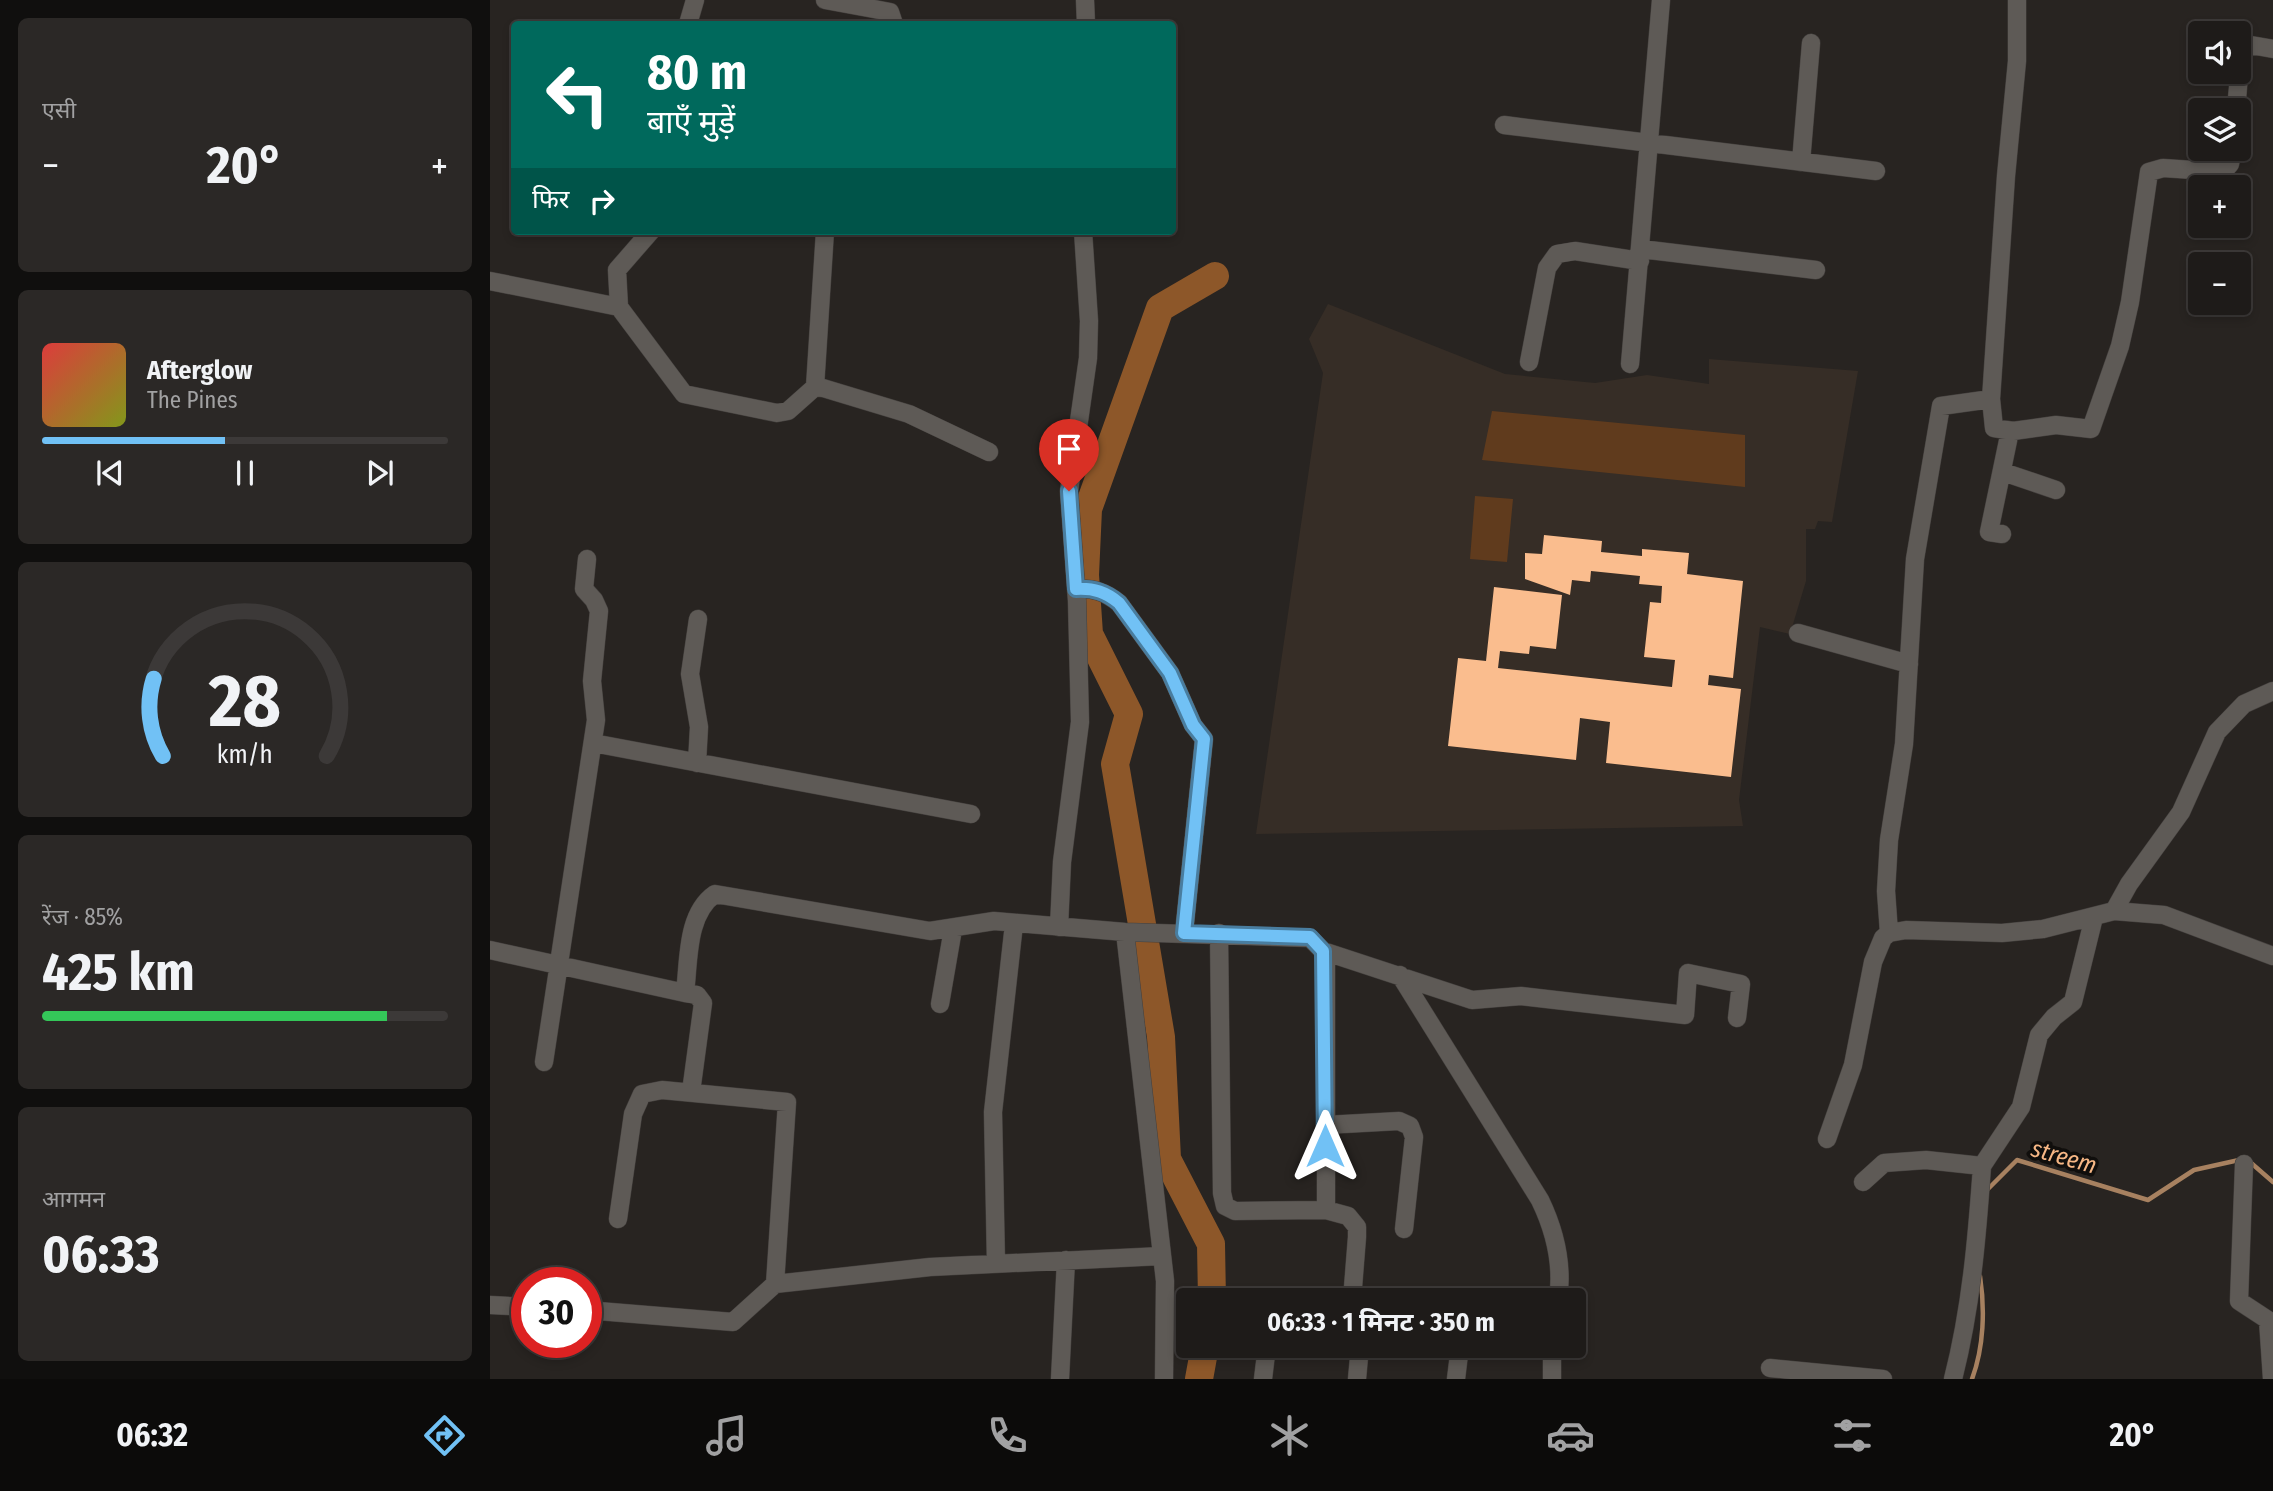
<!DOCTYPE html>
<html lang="hi">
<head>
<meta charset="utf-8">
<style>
	:root { --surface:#1e1b19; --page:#2b2826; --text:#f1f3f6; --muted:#a1a1a2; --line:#3c3938; --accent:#71c1f5 }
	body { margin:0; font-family:"Fira Sans Condensed","Noto Sans Devanagari",sans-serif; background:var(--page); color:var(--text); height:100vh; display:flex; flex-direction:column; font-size:26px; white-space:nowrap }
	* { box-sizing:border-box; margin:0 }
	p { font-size:23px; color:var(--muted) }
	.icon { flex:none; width:38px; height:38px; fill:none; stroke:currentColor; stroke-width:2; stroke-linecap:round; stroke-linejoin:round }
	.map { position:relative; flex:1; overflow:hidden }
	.drawer { display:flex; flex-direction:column; gap:18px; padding:18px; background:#100f0e; width:490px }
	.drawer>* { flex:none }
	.banner { position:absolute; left:21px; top:21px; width:665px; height:214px; border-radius:7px; box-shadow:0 4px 10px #0003,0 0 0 2px var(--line); background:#00695c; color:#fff; overflow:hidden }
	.tools { position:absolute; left:1698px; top:21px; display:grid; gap:14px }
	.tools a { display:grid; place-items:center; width:63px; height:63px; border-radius:7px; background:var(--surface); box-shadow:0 4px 10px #0003,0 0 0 2px var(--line); font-size:35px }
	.speed { position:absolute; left:21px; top:1267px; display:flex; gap:14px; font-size:35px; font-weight:700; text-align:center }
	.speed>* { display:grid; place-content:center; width:91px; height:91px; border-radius:50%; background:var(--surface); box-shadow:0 4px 10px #0003,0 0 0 2px var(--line); line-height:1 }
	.speed .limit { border:10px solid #d22; background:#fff; color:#111 }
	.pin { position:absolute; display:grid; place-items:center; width:60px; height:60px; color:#fff; margin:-72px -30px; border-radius:50% 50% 50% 0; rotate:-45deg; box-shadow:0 0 7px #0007 }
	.pin .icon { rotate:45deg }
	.me { position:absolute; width:77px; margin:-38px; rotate:0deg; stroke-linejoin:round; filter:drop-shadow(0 0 5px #0008) }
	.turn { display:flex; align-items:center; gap:24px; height:147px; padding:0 21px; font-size:32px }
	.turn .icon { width:91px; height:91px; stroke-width:2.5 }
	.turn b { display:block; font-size:49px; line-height:60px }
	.then { display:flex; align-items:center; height:66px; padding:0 21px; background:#0003; gap:14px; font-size:26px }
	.big { font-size:52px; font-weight:700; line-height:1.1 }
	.drawer .widget { flex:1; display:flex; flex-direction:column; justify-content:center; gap:10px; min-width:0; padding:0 24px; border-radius:10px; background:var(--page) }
	.drawer .dial { align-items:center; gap:0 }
	.dial svg { height:182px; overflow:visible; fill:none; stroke:var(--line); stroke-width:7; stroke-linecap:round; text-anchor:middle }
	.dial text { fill:var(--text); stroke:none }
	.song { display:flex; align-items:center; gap:21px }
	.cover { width:84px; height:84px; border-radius:10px; background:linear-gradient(135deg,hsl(0 70% 55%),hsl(70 70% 35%)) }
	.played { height:7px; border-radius:4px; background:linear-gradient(90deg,var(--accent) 45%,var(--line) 45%) }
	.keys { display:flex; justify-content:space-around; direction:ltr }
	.heat { display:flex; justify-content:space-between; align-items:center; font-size:38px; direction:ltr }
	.charge { height:10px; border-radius:5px; background:linear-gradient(90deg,#34c759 85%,var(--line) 0) }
	.trip { position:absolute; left:686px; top:1288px; width:410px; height:70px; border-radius:7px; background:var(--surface); box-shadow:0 4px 10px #0003,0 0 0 2px var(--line); font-weight:700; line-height:70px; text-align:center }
	.dock { display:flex; height:112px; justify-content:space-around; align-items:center; background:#0c0b0a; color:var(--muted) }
	.dock .icon { width:49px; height:49px }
	.dock .selected { color:var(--accent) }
	.dock b { font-size:32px; color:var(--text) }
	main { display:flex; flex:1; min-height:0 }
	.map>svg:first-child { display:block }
	.built { fill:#362d26 }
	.green { fill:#603b1d }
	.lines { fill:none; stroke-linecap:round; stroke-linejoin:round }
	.stream { stroke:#a78160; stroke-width:4.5 }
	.river { stroke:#8d5729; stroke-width:28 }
	.building { fill:#fabd8e }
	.street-casing { stroke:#44403e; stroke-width:19 }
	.street { stroke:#5e5a56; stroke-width:18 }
	.route-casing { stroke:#497d9f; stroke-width:18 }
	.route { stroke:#71c1f5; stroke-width:12 }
	.labels { text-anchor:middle; stroke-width:7; stroke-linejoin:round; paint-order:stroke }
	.water-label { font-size:24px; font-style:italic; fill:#f7b785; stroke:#100e0c }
</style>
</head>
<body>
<main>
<section class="drawer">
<div class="widget"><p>एसी</p>
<div class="heat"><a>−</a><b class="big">20°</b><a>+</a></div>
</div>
<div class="widget">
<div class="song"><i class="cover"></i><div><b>Afterglow</b><p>The Pines</p></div></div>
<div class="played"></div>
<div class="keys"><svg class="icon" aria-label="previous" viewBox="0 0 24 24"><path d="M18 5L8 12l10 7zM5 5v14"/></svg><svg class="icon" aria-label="pause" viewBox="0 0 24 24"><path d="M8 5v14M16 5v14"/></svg><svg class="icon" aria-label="next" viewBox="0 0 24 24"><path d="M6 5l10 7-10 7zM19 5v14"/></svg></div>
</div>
<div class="widget dial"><svg viewBox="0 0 100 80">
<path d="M14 69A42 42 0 1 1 86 69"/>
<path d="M14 69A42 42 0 0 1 10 35" stroke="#71c1f5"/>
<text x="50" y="56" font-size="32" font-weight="700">28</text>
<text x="50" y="72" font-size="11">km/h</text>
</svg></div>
<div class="widget"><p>रेंज · 85%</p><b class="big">425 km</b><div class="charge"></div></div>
<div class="widget"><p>आगमन</p><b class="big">06:33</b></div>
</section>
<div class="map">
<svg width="1783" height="1379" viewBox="0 0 1783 1379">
	<rect width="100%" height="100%" fill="#282421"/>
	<!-- built -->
	<path class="built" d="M838 304 1015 374 1105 383 1157 375 1219 384V359L1368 371 1342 522 1328 521 1325 529H1316V581L1300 634 1270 627 1249 800 1253 826 766 834 833 373 819 339Z"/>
	<!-- green -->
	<path class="green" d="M1002 411 1255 435V487L992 460Z
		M985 496 1023 499 1017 562 980 559Z"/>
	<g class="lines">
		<!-- stream -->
		<path class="stream" d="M1760 1162 1783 1182
			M1496 1191 1527 1160 1658 1200 1704 1170 1749 1160
			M1482 1379C1494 1347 1495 1309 1490 1276"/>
		<!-- river -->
		<path class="river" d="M722 1300 721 1244 677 1159 671 1037 625 764 639 714 599 634 595 575 598 509 670 308 725 276
			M709 1379 715 1346"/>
	</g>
	<!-- building -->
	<path class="building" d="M1054 535 1112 541 1111 552 1152 556V549L1199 553 1197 574 1253 581 1243 678 1219 675 1218 685 1251 689 1241 777 1116 763 1120 722 1090 718 1086 760 958 746 968 658 996 661 1004 587 1072 595 1066 649 1040 646 1039 654 1010 651 1008 668 1182 687 1185 660 1154 657 1160 602 1171 603 1172 586 1149 584 1150 576 1101 571 1100 582 1082 580 1080 595 1035 579V553L1052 554Z"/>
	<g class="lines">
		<defs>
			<path id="street" d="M335 0 400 12 404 24
				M595 0 596 24
				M1527 0V61L1516 176 1501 399 1504 428 1523 431 1566 425 1601 429 1630 346 1640 302 1659 172 1673 168 1733 172 1740 164 1743 149
				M198 24 205 0
				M1746 110 1751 53 1761 45 1783 49
				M1014 125 1386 171
				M1311 162 1321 43
				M161 231 127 270 129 307 194 394 287 413 298 411 325 387 333 388 419 414 499 452
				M1151 249 1326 270
				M0 281 129 307
				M1039 362 1057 268 1067 254 1085 251 1150 261
				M1140 364 1171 0
				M325 387 335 231
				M1513 472 1566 490
				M1512 534 1499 532 1520 431
				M586 589C604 588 615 592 629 603L680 673 703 725 714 739 694 933
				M1308 633 1419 664
				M1783 691 1754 704 1727 732 1691 812 1639 884 1624 911 1674 915 1783 956
				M103 743 481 814
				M207 763 209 727 200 674 208 619
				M569 927 572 862 590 722 587 601 579 491 598 358 599 321 593 231
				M635 932 675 1281 674 1379
				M729 933 732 1193 735 1206 745 1211 836 1210
				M1399 933 1396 891 1399 840 1414 744 1425 559 1451 406 1501 399
				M0 950 195 993C199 961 196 914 225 894L440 931 504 921 635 932 820 938 833 951 836 965V1210L858 1216 867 1227V1237L862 1300
				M833 951 982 1000 1031 996 1195 1015 1198 973 1251 984 1247 1018
				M910 975 1050 1200C1065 1231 1073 1266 1068 1300
				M195 993 207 995 213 1003 201 1092
				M450 1004 463 929
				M54 1062 106 720 102 681 109 611 104 600 94 589 97 559
				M835 1125 909 1121 920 1126 924 1137 914 1229
				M1337 1139 1363 1065 1383 962 1393 938 1399 933 1416 930 1512 933 1553 929 1624 911
				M1754 1164 1749 1301 1778 1320 1782 1379
				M1373 1182 1394 1163 1436 1160 1492 1166 1531 1107 1549 1035 1564 1017 1583 1002 1604 917
				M128 1219 143 1114 152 1094 172 1090 297 1102 285 1284
				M506 1264 503 1112 524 924
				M0 1305 37 1307
				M96 1310 243 1322 285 1284 440 1267 672 1256
				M1280 1368 1393 1379
				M570 1379 576 1260
				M773 1379 777 1346
				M867 1379 870 1346
				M966 1379 970 1346
				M1062 1379V1346
				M1463 1379C1481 1309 1487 1238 1492 1166"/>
		</defs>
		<!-- street casing -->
		<use href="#street" class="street-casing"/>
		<!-- street -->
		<use href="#street" class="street"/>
	</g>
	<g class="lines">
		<defs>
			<path id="route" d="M579 491 586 589C604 588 616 592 629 603L680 673 703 725 714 739 694 933 820 937 833 951 835 1146"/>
		</defs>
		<!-- route casing -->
		<use href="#route" class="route-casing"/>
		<!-- route -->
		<use href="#route" class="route"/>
	</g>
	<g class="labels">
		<!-- water labels -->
		<g class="water-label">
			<text transform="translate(1574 1157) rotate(16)" y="8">streem</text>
		</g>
	</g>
</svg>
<div class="tools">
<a><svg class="icon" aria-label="sound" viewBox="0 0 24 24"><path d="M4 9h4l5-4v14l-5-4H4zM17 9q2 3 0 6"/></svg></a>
<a><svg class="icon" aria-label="layers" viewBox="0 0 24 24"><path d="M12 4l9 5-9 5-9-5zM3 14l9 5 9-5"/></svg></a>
<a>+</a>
<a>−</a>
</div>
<div class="speed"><div class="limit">30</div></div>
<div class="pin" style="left:579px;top:491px;background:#d93025"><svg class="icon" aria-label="arrive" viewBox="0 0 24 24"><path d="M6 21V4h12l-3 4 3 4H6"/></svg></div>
<svg class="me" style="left:835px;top:1146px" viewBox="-20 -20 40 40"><path d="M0-17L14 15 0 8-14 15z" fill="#71c1f5" stroke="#fff" stroke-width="4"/></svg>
<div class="trip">06:33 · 1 मिनट · 350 m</div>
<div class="banner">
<div class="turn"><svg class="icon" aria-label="left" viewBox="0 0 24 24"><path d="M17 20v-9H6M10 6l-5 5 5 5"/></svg><div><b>80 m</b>बाएँ मुड़ें</div></div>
<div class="then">फिर<svg class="icon" aria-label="right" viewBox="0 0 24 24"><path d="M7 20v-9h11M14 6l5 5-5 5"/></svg></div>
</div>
</div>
</main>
<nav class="dock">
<b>06:32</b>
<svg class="icon selected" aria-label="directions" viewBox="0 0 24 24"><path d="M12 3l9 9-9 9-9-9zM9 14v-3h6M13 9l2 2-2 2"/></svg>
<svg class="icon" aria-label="music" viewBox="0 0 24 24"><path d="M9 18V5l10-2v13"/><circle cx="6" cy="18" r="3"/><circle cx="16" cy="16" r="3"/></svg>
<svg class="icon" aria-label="phone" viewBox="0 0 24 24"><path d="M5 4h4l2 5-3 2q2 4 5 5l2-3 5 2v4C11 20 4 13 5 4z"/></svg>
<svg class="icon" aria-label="climate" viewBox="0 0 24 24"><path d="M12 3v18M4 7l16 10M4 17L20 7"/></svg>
<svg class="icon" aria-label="car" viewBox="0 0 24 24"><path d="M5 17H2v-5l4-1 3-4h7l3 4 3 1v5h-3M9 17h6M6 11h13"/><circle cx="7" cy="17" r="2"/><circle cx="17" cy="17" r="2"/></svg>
<svg class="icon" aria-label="filters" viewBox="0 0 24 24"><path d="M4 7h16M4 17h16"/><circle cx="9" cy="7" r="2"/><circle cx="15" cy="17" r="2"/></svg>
<b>20°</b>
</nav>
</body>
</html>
